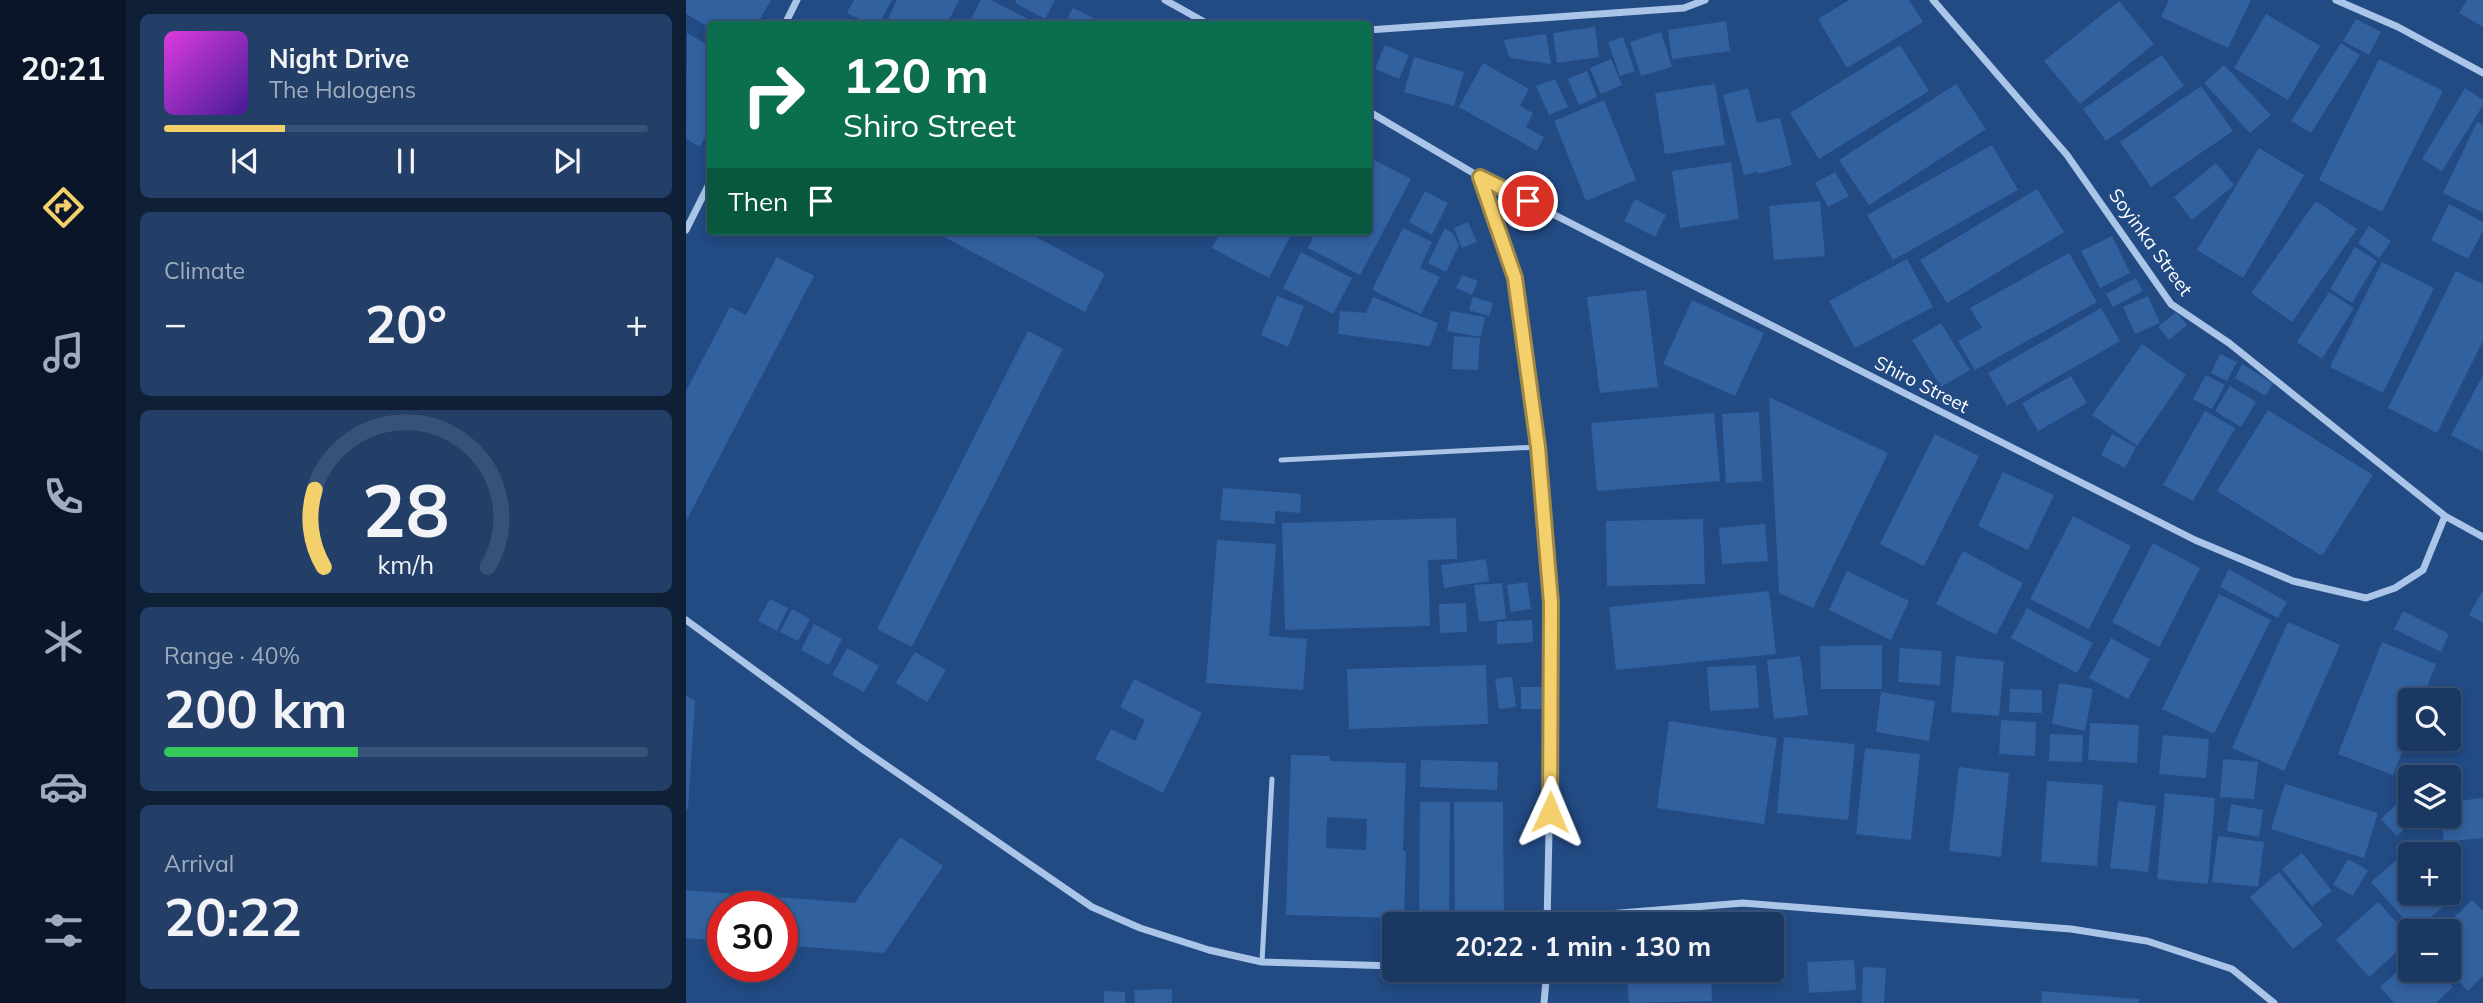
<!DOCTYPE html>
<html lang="en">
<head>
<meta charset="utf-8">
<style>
	:root { --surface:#1a3862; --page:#233f68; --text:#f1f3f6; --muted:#9facbe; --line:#385277; --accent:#f4d06c }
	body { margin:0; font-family:Mulish,sans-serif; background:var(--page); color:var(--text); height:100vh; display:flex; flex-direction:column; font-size:26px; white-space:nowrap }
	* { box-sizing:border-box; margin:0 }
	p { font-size:23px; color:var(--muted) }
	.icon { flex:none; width:38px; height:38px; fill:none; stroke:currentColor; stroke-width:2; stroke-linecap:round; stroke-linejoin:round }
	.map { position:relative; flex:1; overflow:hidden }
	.drawer { display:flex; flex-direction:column; gap:14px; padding:14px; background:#0e1f36; width:560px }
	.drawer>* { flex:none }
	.top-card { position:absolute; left:21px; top:21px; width:665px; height:214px; border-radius:7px; box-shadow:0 4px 10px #0003,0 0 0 2px var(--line); background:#0b6e4f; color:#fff; overflow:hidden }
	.tools { position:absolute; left:1712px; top:688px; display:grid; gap:14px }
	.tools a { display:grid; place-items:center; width:63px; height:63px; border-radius:7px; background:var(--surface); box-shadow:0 4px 10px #0003,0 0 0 2px var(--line); font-size:35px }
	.speed { position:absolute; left:21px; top:891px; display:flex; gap:14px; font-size:35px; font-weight:700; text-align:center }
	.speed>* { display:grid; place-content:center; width:91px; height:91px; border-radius:50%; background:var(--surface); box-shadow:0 4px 10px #0003,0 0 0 2px var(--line); line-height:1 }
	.speed .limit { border:10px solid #d22; background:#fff; color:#111 }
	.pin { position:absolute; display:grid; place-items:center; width:60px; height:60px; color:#fff; margin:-30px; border:4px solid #fff; border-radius:50%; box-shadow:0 2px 7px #0007 }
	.me { position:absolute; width:77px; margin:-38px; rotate:1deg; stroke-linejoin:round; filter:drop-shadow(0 0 5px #0008) }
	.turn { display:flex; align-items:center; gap:24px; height:147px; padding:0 21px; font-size:32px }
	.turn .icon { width:91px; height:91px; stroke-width:2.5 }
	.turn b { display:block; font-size:49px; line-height:60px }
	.then { display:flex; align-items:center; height:66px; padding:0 21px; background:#0003; gap:14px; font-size:26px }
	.big { font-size:52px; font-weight:700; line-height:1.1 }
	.drawer .card { flex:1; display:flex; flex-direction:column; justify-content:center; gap:10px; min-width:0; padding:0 24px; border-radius:10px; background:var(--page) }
	.drawer .dial { align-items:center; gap:0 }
	.dial svg { height:182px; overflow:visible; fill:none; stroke:var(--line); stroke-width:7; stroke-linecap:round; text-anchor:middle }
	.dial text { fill:var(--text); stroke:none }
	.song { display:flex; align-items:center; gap:21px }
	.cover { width:84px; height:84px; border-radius:10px; background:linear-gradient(135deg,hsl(300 70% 55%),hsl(260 70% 35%)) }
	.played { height:7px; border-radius:4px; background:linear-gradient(90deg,var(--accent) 25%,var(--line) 25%) }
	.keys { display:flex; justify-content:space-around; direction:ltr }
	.heat { display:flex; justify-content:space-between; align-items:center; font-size:38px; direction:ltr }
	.charge { height:10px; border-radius:5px; background:linear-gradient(90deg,#34c759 40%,var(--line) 0) }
	.trip { position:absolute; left:696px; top:912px; width:402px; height:70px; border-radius:7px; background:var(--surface); box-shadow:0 4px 10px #0003,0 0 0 2px var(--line); font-weight:700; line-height:70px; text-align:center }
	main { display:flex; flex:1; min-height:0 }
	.tabs { display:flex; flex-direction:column; width:126px; justify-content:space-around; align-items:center; background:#0a1627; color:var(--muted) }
	.tabs .icon { width:49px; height:49px }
	.tabs .current { color:var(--accent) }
	.tabs b { font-size:32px; color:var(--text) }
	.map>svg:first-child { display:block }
	.building { fill:#3261a0; fill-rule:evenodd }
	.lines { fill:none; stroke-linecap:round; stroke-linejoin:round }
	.lane { stroke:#aac5e8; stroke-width:5 }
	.street { stroke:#aac5e8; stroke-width:7 }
	.route-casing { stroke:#9f8746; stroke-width:18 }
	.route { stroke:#f4d06c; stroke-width:12 }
	.labels { text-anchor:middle; stroke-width:7; stroke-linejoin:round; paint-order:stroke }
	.street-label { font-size:19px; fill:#fff; stroke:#224a83 }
</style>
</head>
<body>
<main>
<nav class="tabs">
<b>20:21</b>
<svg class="icon current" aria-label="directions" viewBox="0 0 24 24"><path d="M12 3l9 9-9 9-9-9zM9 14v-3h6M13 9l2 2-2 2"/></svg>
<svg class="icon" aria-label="music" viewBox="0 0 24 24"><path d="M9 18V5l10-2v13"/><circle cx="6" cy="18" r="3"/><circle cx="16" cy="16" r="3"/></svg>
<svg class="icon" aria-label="phone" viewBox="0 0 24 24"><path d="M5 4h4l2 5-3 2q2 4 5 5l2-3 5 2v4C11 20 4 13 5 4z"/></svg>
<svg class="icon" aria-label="climate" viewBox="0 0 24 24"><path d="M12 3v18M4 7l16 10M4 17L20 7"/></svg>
<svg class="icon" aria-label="car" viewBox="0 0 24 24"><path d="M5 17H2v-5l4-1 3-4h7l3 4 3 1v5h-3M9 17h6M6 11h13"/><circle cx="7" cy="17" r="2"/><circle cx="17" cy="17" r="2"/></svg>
<svg class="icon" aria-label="filters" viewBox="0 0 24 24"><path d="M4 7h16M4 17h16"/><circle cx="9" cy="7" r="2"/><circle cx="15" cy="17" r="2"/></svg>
</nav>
<section class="drawer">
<div class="card">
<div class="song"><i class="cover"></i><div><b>Night Drive</b><p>The Halogens</p></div></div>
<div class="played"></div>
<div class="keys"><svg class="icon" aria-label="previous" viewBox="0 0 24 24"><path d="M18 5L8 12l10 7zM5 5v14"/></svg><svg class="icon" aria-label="pause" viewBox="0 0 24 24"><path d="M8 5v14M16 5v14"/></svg><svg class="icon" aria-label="next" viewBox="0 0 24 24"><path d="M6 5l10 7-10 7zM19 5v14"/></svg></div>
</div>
<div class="card"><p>Climate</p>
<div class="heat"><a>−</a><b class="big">20°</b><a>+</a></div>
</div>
<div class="card dial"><svg viewBox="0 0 100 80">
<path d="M14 69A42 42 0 1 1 86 69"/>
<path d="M14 69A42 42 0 0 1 10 35" stroke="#f4d06c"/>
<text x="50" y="56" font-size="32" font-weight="700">28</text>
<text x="50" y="72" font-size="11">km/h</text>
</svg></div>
<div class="card"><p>Range · 40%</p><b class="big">200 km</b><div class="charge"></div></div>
<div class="card"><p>Arrival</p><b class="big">20:22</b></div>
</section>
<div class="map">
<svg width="1797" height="1003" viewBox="0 0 1797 1003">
	<rect width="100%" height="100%" fill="#224a83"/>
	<!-- building -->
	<path class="building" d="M0 0H85L71 24H24V28L0 14Z
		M168 0H206L193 24H184L161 13Z
		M211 0H273L261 24H213L202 19Z
		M295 0H305L352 24H282Z
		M330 0H369L359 19 329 3Z
		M1163 0H1223L1237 22 1161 68 1132 19Z
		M1483 0H1565L1542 48 1475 17Z
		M1781 0H1797V27L1773 13Z
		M1433 1 1468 44 1394 104 1358 61Z
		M387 8 419 24H378Z
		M1580 14 1634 46 1602 100 1548 68Z
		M1670 19 1695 32 1683 55 1657 41Z
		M1040 21 1044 51 986 59 982 30Z
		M909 27 913 57 871 63 867 33Z
		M975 32 986 67 955 76 944 42Z
		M1 33 24 46V128L14 147 0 139Z
		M860 34 865 64 824 58 817 40Z
		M937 37 949 71 934 76 922 42Z
		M1655 43 1674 55 1625 133 1605 121Z
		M699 45 723 55 713 79 689 69Z
		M1214 45 1243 91 1133 159 1104 113Z
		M1476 55 1498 86 1420 141 1397 109Z
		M728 57 778 72 768 106 718 92Z
		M925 59 936 85 915 94 904 68Z
		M1693 59 1757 91 1696 212 1633 180Z
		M797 63 843 89 834 106 847 113 840 127 858 137 851 151 773 107Z
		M1538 65 1585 115 1564 133 1518 83Z
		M901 71 911 97 893 105 882 79Z
		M869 79 882 107 863 115 850 86Z
		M1029 84 1039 145 979 154 969 93Z
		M1270 84 1300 129 1183 205 1153 160Z
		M1515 86 1547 131 1465 187 1434 142Z
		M1062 88 1071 123 1094 118 1106 165 1072 174 1071 172 1058 175 1037 95Z
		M1779 88 1797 100V105L1756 171 1736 159Z
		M918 100 950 180 900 201 868 121Z
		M1791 122 1797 125V213L1757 193Z
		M1306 145 1332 190 1207 260 1181 215Z
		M1573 148 1618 175 1557 278 1511 250Z
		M682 157 725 179 674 275 622 248 630 231H682Z
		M1045 162 1053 219 994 228 986 171Z
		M1530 163 1548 185 1506 220 1488 197Z
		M1149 172 1163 196 1142 207 1129 183Z
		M1351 189 1378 232 1261 303 1234 260Z
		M739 191 762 203 746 235 723 222Z
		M949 199 980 215 969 237 938 221Z
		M1134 201 1139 256 1088 260 1083 206Z
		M1630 201 1671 229 1606 322 1565 293Z
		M1763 204 1797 222V231L1782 259 1745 240Z
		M782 222 791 242 776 248 768 228Z
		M1683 226 1705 241 1693 258 1672 243Z
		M717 228 746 242 734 268 754 277 735 314 686 290Z
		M759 228 767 234 773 245 760 272 742 263Z
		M247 231H339L419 274 399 312Z
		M535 231H607L583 278 526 248Z
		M1426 236 1444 273 1414 288 1395 251Z
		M1669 247 1691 261 1666 303 1644 289Z
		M615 252 666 278 647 314 597 288Z
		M1383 253 1411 302 1289 370 1272 341 1296 328 1284 308Z
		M91 257 128 276 0 521V391L44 307 60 315Z
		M1221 259 1247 307 1169 348 1143 301Z
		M1696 262 1748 288 1697 393 1644 367Z
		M1770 271 1797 284V341L1751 433 1702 408Z
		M776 275 792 281 786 295 770 288Z
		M1450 278 1457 291 1427 307 1420 294Z
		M960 290 972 387 914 393 901 297Z
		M1643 292 1668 308 1636 359 1611 342Z
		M591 296 618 306 602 347 575 335Z
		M1462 296 1474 323 1449 334 1437 307Z
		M687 297 752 323 744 346 652 334 654 311 680 313Z
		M787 297 807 303 803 316 783 310Z
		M1006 300 1078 333 1049 396 977 364Z
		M1415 308 1434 341 1321 406 1302 373Z
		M765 311 799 317 795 337 761 331Z
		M1490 312 1501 325 1483 340 1472 327Z
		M1255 323 1284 370 1255 387 1226 340Z
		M342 331 377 349 226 647 191 629Z
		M768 336 794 338 792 370 766 369Z
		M1456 344 1500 375 1451 446 1406 415Z
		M1534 354 1551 362 1541 381 1525 373Z
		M1556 364 1587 383 1580 396 1549 378Z
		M1520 375 1539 385 1526 409 1507 399Z
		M1797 375V452L1765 435Z
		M1385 376 1401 403 1352 431 1336 403Z
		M1544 386 1570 402 1555 427 1529 411Z
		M1083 397 1202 453 1127 608 1093 593Z
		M1582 410 1687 475 1636 556 1531 491Z
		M1519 411 1549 428 1507 501 1477 485Z
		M1073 412 1076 481 1040 483 1036 414Z
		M1028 413 1034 481 911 491 905 423Z
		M1249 434 1293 456 1238 566 1194 544Z
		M1426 434 1450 447 1439 468 1415 455Z
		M1317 472 1368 495 1342 550 1292 526Z
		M537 488 615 494 614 513 589 511V524L534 520Z
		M1387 516 1445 546 1403 629 1344 599Z
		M770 518 771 559 742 560 744 626 599 630 596 523Z
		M1017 519 1019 584 921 586 920 521Z
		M1079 524 1082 561 1036 564 1033 528Z
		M531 540 590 544 583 636 621 639 617 690 520 683Z
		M1467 543 1514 568 1473 647 1426 622Z
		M1277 551 1337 583 1310 635 1250 604Z
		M800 559 803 581 758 588 755 565Z
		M1543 569 1601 602 1592 618 1534 587Z
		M1161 571 1223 601 1205 640 1143 610Z
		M841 582 845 609 825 612 821 585Z
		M816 583 820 619 793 622 788 585Z
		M1797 590V623L1783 615Z
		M1083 591 1090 654 930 670 923 607Z
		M1533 594 1585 620 1528 734 1476 709Z
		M84 599 102 608 91 631 72 621Z
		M780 603 781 632 754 633 753 604Z
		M1341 608 1407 643 1391 673 1325 638Z
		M106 609 124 619 112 641 94 632Z
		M1717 611 1763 634 1755 652 1708 629Z
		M846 620 847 642 811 644V622Z
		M1602 622 1654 645 1598 771 1546 748Z
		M128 624 156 639 143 665 115 650Z
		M1425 638 1464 659 1442 699 1403 678Z
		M1696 642 1750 664 1736 700H1724V732L1707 775 1652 754Z
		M1196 645V689H1135L1134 646Z
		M161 648 193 666 178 692 146 675Z
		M1214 648 1256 651 1254 685 1212 682Z
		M229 652 260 670 241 702 210 683Z
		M1114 656 1122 715 1088 719 1081 660Z
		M1270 656 1318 661 1313 716 1265 712Z
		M800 665 802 724 663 729 661 669Z
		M1070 665 1073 708 1024 711 1021 667Z
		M826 677 830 707 813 709 809 679Z
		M448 679 516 713 477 793 409 759 425 729 449 741 459 720 434 707Z
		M1373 683 1407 689 1399 731 1366 724Z
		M835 687H859V709H835Z
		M1324 689 1356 690V713L1323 712Z
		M1195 692 1249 701 1243 741 1190 732Z
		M0 696 9 701 2 809H0Z
		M1315 720 1350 722 1349 756 1313 754Z
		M983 721 1091 738 1078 824 971 808Z
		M1404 723 1453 725 1451 763 1402 760Z
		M1364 734 1397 735 1396 762 1363 761Z
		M1477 735 1523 739 1520 778 1473 774Z
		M1098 737 1169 744 1162 820 1091 813Z
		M1179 748 1234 754 1225 840 1170 834Z
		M605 755 644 756V761L720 763 717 851H720L718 918 600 915ZM641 817 681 819 680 850 640 848Z
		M1537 759 1572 762 1568 799 1534 797Z
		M735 760 812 762 811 790 734 787Z
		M1273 767 1323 773 1315 857 1263 851Z
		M1361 781 1417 785 1411 866 1355 862Z
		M1599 784 1692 813 1678 858 1585 829Z
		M1479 793 1529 798 1522 884 1471 879Z
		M1720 795 1724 800V816H1732L1711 836 1695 819Z
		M1797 798V838L1758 842 1755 816H1762V802Z
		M1432 801 1470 806 1462 872 1424 868Z
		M734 802H764L763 924H733Z
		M768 802H817L818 924H769Z
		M1545 804 1577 810 1573 837 1541 831Z
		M1532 836 1578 842 1572 887 1526 882Z
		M214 837 257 866 198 953 96 945V906H37V941L0 938V890L169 903Z
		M1731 842 1741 854H1724V892H1762V878L1774 892 1729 931 1685 882Z
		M1616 853 1646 891 1626 906 1596 869Z
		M1662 859 1682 870 1667 896 1647 885Z
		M1593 872 1637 925 1607 949 1564 897Z
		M1786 900 1797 911V976L1782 991 1762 970V931H1754Z
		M1692 902 1724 937V940L1683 977 1650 940Z
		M1168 960 1170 990 1123 993 1121 962Z
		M1724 960V970H1752L1767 987 1750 1003H1708L1694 987Z
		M1177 967 1200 968 1198 1003H1176Z
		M1025 973 1026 1001 943 1003 941 977Z
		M486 989V1003H449L448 990Z
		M418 991 439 992V1003H418Z
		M1356 991 1453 999V1003H1355Z"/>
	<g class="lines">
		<!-- lane -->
		<path class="lane" d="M595 460 852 447
			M576 962 586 779"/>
		<!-- street -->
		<path class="street" d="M479 0 522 24
			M1247 0 1381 155 1485 304 1543 343 1759 516 1797 537
			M1650 0 1712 27 1797 73
			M99 24 111 0
			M682 30 998 8 1019 0
			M682 111 794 177 1228 398 1509 540 1607 581 1680 598 1709 588 1737 570 1759 516
			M795 177 829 278 852 447 865 603 864 786 861 924
			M0 230 24 182
			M0 620 175 748 406 907 454 928 523 950 576 962 709 966
			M861 919 1057 903 1385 929 1461 941 1546 969 1588 1003
			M838 970H861
			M858 1003 861 970"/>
	</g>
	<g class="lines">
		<defs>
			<path id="route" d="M842 201 794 177 829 278 852 447 865 603 864 812"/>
		</defs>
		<!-- route casing -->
		<use href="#route" class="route-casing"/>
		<!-- route -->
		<use href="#route" class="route"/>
	</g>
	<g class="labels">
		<!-- street labels -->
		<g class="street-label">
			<text transform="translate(1465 242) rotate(54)" y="7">Soyinka Street</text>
			<text transform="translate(1236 384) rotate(27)" y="7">Shiro Street</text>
		</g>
	</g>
</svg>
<div class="tools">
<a><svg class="icon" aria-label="search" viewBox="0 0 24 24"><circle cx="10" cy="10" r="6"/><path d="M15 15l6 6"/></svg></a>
<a><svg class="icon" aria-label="layers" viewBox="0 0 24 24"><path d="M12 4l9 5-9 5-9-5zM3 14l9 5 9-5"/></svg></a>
<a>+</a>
<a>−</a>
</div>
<div class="speed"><div class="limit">30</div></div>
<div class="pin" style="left:842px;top:201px;background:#d93025"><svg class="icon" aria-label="arrive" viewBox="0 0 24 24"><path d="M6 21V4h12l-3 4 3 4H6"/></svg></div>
<svg class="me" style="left:864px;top:812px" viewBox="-20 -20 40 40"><path d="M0-17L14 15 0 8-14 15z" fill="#f4d06c" stroke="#fff" stroke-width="4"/></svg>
<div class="trip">20:22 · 1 min · 130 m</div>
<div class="top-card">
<div class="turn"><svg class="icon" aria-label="right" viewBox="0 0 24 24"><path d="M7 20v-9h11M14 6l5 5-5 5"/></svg><div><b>120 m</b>Shiro Street</div></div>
<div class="then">Then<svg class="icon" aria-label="arrive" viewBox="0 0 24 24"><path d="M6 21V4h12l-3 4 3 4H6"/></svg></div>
</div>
</div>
</main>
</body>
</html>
